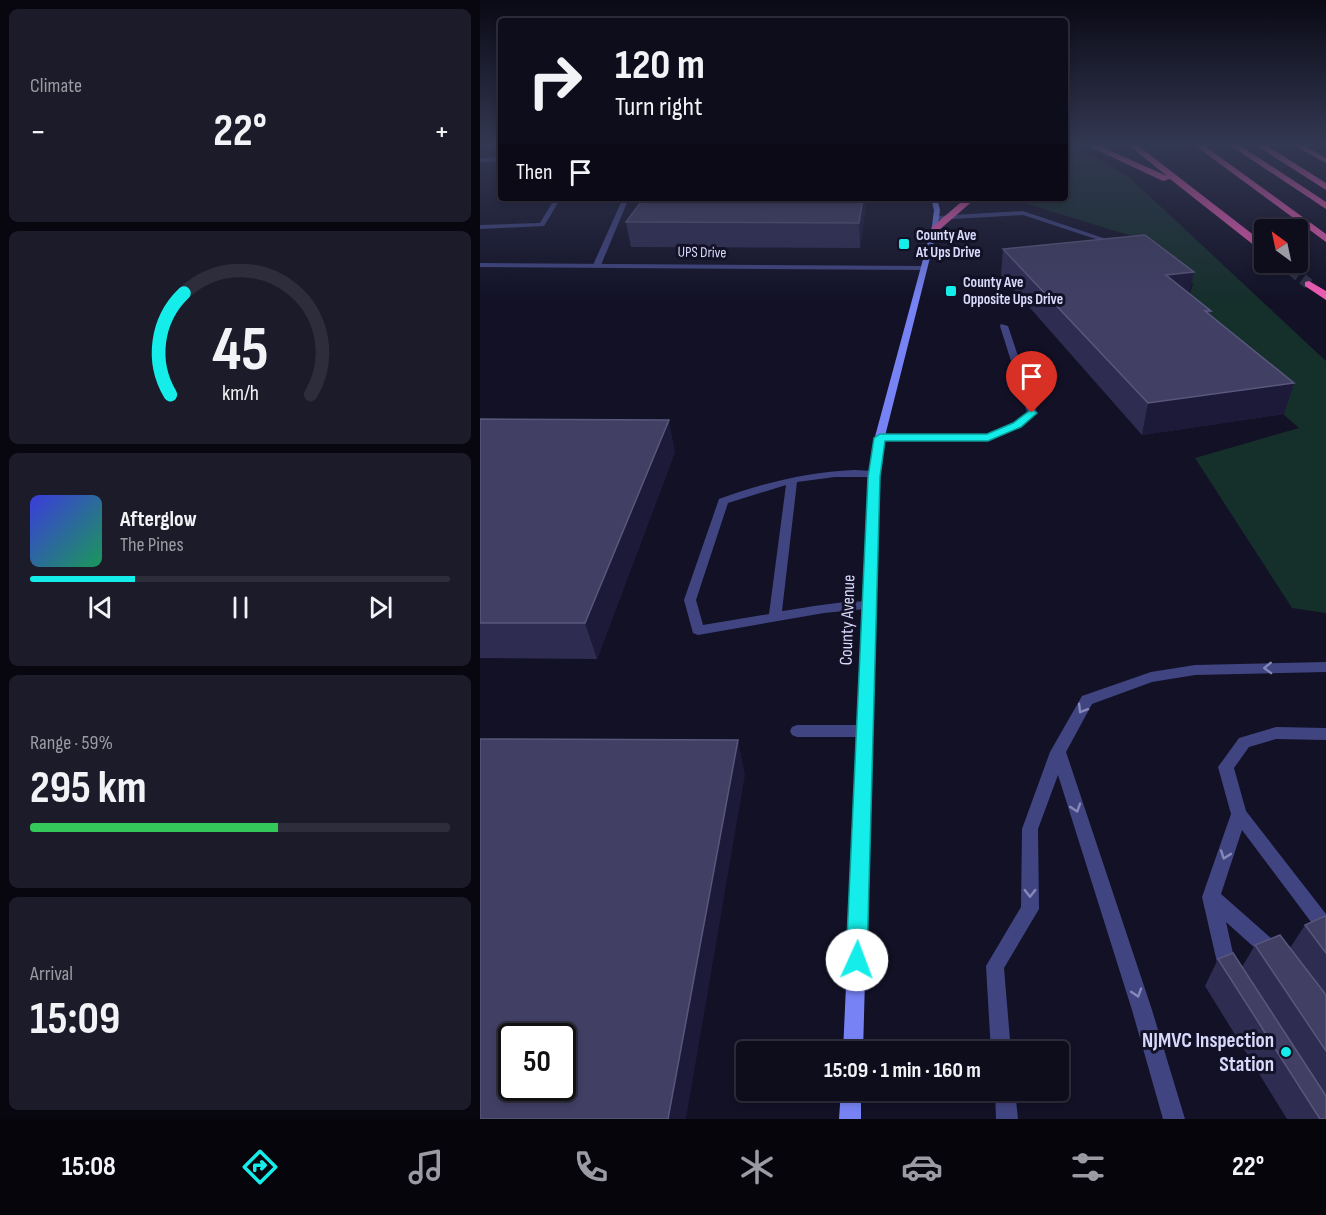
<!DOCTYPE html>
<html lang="en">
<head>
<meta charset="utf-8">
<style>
	:root { --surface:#0e0d1c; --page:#1c1b29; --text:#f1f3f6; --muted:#9b9ca3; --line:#2e2d3b; --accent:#14ede9 }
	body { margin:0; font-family:"Sofia Sans Condensed",sans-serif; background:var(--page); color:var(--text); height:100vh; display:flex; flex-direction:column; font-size:22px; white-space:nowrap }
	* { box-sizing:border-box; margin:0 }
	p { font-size:20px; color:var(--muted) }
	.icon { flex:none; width:33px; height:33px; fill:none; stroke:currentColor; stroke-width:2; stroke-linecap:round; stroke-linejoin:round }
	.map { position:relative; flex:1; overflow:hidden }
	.details { display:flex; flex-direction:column; gap:9px; padding:9px; background:#08070f; width:480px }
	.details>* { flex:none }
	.top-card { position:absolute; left:18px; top:18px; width:570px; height:183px; border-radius:6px; box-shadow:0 3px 9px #0003,0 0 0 2px var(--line); background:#0e0d1c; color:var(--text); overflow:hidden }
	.needle { width:39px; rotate:327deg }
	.tools { position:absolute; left:774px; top:219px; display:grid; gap:12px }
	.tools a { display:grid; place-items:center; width:54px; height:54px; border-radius:6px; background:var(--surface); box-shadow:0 3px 9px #0003,0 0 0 2px var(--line); font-size:30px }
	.speed { position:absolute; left:18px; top:1023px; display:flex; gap:12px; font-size:30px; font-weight:700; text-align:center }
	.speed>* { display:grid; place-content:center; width:78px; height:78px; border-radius:50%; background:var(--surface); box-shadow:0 3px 9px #0003,0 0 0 2px var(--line); line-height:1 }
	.speed .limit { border:3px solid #111; border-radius:9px; background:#fff; color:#111 }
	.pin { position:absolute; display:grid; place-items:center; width:51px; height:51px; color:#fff; margin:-62px -26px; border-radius:50% 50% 50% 0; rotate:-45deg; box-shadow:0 0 6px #0007 }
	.pin .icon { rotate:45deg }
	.me { position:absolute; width:66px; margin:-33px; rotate:2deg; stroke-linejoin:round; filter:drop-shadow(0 0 4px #0008) }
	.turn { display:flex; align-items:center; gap:21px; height:126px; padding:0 18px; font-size:27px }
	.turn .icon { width:78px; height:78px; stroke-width:2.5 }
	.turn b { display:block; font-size:42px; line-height:51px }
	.then { display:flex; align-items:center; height:57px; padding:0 18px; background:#0003; gap:12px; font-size:22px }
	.big { font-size:45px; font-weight:700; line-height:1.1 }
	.details .widget { flex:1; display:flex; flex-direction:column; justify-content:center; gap:9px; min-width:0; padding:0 21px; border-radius:9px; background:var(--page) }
	.details .dial { align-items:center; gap:0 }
	.dial svg { height:156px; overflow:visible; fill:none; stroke:var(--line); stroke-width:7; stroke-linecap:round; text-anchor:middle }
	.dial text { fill:var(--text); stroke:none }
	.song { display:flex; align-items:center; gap:18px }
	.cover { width:72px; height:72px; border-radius:9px; background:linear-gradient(135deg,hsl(240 70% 55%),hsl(150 70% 35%)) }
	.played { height:6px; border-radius:3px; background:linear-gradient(90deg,var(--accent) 25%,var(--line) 25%) }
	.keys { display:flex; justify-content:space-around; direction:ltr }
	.heat { display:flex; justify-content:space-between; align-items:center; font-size:33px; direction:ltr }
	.charge { height:9px; border-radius:4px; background:linear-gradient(90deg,#34c759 59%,var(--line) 0) }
	.trip { position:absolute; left:256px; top:1041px; width:333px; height:60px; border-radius:6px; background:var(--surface); box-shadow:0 3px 9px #0003,0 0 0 2px var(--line); font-weight:700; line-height:60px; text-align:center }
	.dock { display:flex; height:96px; justify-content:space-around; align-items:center; background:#06050b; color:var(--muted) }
	.dock .icon { width:42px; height:42px }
	.dock .current { color:var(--accent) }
	.dock b { font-size:27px; color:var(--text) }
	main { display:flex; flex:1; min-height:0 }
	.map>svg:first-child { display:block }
	.green { fill:#152f2b }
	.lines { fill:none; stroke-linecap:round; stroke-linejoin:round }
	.highway-tunnel { stroke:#302f46; stroke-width:11; stroke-dasharray:11 5; stroke-linecap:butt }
	.lane { fill:#404581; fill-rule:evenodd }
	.street { fill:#404581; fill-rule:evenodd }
	.secondary { fill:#7783f5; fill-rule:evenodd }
	.highway { fill:#f35db6; fill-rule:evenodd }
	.wall { fill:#2f2c52 }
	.shaded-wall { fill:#1c1939 }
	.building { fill:#413f64; stroke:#59577c; stroke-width:1.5; fill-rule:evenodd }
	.oneway { stroke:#8588b8 }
	.route { fill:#14ede9; stroke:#0d9a97; stroke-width:1.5 }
	.poi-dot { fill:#14ede9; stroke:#121126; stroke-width:2 }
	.labels { text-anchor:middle; stroke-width:6; stroke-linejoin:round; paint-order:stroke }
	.far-poi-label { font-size:15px; font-weight:bold; fill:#d9d9fc; stroke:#121126; text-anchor:start }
	.far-street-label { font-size:15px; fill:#d9d9fc; stroke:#121126 }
	.street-label { font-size:18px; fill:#d9d9fc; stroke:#121126 }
	.near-poi-label { font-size:21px; font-weight:bold; fill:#d9d9fc; stroke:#121126; text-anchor:end }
</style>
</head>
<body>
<main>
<section class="details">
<div class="widget"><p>Climate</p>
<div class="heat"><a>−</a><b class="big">22°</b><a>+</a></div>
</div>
<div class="widget dial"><svg viewBox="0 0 100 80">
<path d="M14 69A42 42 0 1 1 86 69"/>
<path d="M14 69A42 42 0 0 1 21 17" stroke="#14ede9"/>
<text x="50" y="56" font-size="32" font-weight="700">45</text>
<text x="50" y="72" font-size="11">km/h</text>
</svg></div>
<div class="widget">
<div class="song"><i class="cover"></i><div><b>Afterglow</b><p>The Pines</p></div></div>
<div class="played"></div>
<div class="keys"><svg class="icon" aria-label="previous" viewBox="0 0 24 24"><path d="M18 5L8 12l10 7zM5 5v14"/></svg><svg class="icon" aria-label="pause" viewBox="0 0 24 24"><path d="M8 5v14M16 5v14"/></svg><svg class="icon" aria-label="next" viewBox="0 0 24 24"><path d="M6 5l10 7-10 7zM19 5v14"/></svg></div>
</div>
<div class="widget"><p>Range · 59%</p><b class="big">295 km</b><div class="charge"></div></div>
<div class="widget"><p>Arrival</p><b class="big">15:09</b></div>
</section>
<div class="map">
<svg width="846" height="1119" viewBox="0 0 846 1119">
	<rect width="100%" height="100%" fill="#121126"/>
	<!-- green -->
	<path class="green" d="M585 144H592L649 177 846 361V613L812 608 715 458 819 428 718 340 708 299 713 284 671 242 538 201 536 198H585Z"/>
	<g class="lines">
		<!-- highway-tunnel -->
		<path class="highway-tunnel" d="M810 269 829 284"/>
		<!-- lane -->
		<path class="lane" d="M21 157V161L0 162V158Z
			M75 198H81L64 226 0 229V225L60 223Z
			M143 198H149L121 265 114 267 113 265Z
			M543 211 638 243 639 244 634 245 543 215 457 220 454 218 457 216Z
			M521 324 528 326 557 413 555 415 540 427 508 440H396L395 438 400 435 507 434 534 423 547 412 520 326Z
			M374 470 394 471 399 474 394 477H355L317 482 302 611C318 609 388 595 396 605L395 608 344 613 218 635 213 633 204 600 239 499C283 483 327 472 374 470ZM306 485 289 614 223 625 216 600 248 503Z
			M846 662V672L715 675 672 682 612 704 586 752 672 1010 705 1119H683L652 1010 578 775 558 829 559 909 524 968 531 1052H511L506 966 541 907 542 829 570 752 602 696 671 672 715 665Z
			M317 725H386L391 727 393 731 391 735 386 737H317L312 735 310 731 312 727Z
			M796 727 846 728V740L796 739 769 747 754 768 766 811 846 914V937L840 934 762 830 741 894 800 946 802 952 800 958 793 961 786 958 746 922 757 971 755 978 748 980 741 978 739 971 722 897 751 814 738 767 759 738Z
			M515 1090H535L538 1119H516Z"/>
		<!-- street -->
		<path class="street" d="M0 263 444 266 448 268 444 270 0 267Z"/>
		<!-- secondary -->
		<path class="secondary" d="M451 198H457L460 210 458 226 403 444 399 474 383 1052H363L389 474 393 444 452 226 454 210Z
			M361 1090H381V1119H359Z"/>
		<!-- highway -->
		<path class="highway" d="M604 144H615L687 176 647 144H656L784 243V251L780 250 690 179 683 181Z
			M713 144H722L846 234V242Z
			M748 144H758L846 202V209Z
			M774 144H784L846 183V190Z
			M811 144H821L846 158V163Z
			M486 198H496L458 231H452V227Z
			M797 262H809L815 269 810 272Z
			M829 281 846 291V300L825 286V282Z"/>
	</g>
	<!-- wall -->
	<path class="wall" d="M387 198 380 248 151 247 146 222Z
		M523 249 714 272 709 294 731 311 730 315 804 414 662 435 521 275Z
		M0 419 195 452 117 659 0 658Z
		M846 918V1119H807L725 986 738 959 762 967 775 945 810 948 825 925Z"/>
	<!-- shaded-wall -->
	<path class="shaded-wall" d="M383 198H387L380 248 379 223Z
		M714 272 708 299 686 275Z
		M814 383 804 414 662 435 668 403Z
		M189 420 195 452 117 659 105 623Z
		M258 740 265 775 206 1119H188Z"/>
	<!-- building -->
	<path class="building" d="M164 198H383L379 223 146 222Z
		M665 235 714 272 686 275 731 311H725L814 383 668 403 523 249Z
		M0 419 189 420 105 623H0Z
		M0 739 258 740 188 1119H0ZM32 1036H82V1088H32Z
		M845 916 846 918V953L825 925Z
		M800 935 846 995V1051L775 945Z
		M753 953 846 1096V1119H840L738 959Z"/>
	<!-- one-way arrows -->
	<defs><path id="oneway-chevron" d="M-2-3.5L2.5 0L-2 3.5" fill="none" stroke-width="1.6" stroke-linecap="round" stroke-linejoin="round" transform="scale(1.5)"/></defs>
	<g class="oneway">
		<use href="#oneway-chevron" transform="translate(788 668) rotate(178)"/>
		<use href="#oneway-chevron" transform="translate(602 709) rotate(121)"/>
		<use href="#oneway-chevron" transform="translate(596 808) rotate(72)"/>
		<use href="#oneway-chevron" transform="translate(745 855) rotate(109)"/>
		<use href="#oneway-chevron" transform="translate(550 893) rotate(90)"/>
		<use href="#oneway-chevron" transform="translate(657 993) rotate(72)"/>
	</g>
	<!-- sky -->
	<linearGradient id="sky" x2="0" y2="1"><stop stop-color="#0a0915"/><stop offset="0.48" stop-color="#333852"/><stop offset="1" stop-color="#333852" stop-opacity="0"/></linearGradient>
	<rect width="846" height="301" fill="url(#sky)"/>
	<!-- route -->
	<path class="route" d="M552 409 557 413 541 427 508 441H405L400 477 387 960 384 967 377 971 369 967 366 960 388 477 394 438 400 434H507L533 423Z"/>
	<!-- markers -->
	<g class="poi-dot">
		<rect x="418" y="238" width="12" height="12" rx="3"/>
		<rect x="465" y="285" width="12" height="12" rx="3"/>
		<circle cx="806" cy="1052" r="6"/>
	</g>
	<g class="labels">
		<!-- far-poi labels -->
		<g class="far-poi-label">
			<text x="436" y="240">County Ave<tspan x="436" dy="17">At Ups Drive</tspan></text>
			<text x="483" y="287">County Ave<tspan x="483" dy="17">Opposite Ups Drive</tspan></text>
		</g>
		<!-- far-street labels -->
		<g class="far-street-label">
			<text transform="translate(222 252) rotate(1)" y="5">UPS Drive</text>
		</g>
		<!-- street labels -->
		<g class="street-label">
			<text transform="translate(367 620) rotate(-88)" y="6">County Avenue</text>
		</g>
		<!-- near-poi labels -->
		<g class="near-poi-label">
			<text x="794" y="1047">NJMVC Inspection<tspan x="794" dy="24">Station</tspan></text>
		</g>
	</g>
</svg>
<div class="tools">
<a><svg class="needle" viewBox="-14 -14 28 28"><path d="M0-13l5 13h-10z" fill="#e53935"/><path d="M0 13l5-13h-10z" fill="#9b9ca3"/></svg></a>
</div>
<div class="speed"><div class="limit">50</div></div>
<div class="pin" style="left:552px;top:413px;background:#d93025"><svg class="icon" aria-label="arrive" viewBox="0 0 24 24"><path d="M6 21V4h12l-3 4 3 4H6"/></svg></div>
<svg class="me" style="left:377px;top:960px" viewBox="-20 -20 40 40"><circle r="19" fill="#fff"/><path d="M0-13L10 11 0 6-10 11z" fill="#14ede9"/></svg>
<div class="trip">15:09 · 1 min · 160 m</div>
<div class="top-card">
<div class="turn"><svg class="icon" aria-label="right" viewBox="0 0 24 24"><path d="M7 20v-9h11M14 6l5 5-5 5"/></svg><div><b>120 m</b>Turn right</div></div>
<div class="then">Then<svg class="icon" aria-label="arrive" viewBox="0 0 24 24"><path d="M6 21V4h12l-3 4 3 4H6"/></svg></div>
</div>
</div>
</main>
<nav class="dock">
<b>15:08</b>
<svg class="icon current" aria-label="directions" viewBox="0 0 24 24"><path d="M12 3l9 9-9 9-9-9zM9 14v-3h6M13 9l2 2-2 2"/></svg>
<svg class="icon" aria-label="music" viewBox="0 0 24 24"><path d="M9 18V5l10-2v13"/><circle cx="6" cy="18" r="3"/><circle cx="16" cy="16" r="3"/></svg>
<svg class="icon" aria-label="phone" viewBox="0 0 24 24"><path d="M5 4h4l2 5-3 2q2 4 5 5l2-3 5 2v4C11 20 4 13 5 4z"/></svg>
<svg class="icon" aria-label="climate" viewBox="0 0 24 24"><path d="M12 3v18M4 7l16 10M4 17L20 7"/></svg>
<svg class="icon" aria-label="car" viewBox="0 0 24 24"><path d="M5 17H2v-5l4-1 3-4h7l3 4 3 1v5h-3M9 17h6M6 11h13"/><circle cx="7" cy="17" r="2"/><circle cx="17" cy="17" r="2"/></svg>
<svg class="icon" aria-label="filters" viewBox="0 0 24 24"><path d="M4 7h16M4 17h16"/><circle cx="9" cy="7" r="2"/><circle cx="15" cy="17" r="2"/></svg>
<b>22°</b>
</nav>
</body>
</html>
